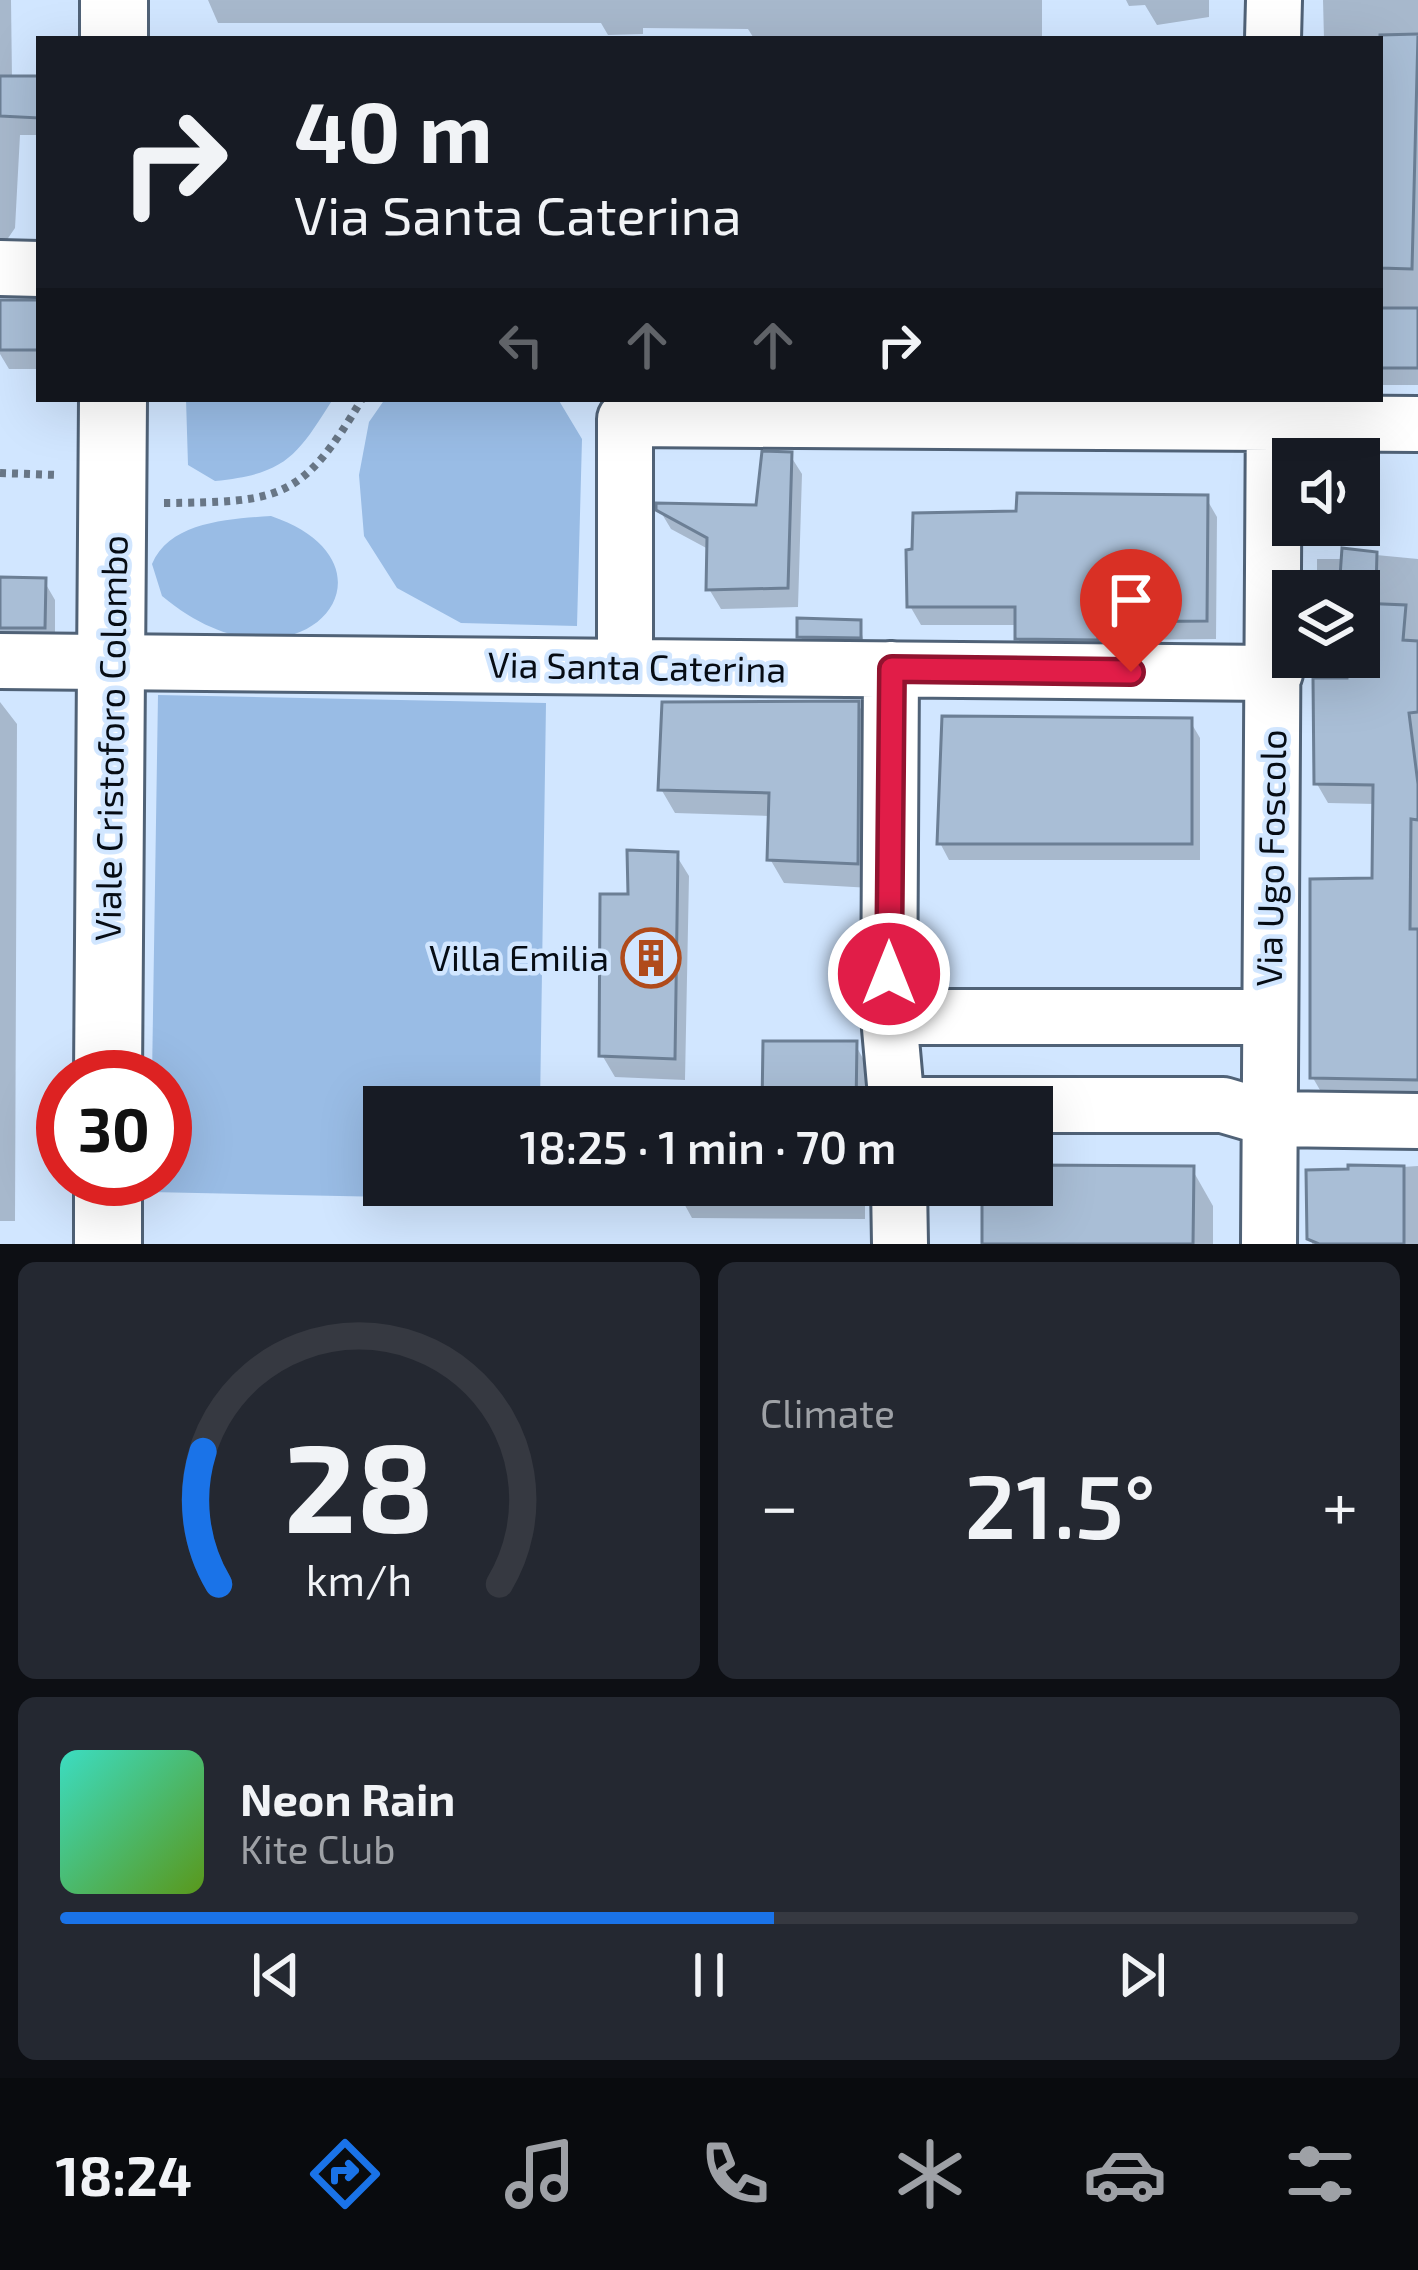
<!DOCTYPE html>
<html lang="en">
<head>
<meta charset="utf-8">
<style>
	:root { --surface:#171b24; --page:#242831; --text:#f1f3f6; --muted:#9ea1a6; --line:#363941; --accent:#1a73e8 }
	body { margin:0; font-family:"Exo 2",sans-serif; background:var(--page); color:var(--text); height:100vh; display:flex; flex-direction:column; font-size:45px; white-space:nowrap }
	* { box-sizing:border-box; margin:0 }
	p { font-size:39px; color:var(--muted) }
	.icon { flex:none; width:66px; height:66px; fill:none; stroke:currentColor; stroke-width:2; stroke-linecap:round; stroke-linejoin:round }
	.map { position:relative; height:1244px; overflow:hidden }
	.panel { display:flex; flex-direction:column; gap:18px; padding:18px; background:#0d0f14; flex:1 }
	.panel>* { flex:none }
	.top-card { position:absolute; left:36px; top:36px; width:1347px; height:366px; border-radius:0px; box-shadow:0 12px 48px #0002; background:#171b24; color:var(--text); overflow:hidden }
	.tools { position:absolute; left:1272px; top:438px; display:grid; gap:24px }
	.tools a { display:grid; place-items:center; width:108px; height:108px; border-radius:0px; background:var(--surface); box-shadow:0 12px 48px #0002; font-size:60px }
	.speed { position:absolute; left:36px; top:1050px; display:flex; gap:24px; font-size:60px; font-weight:700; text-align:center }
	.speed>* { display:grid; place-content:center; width:156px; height:156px; border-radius:50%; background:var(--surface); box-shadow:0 12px 48px #0002; line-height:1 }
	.speed .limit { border:18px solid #d22; background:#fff; color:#111 }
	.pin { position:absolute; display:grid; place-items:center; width:102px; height:102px; color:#fff; margin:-123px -51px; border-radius:50% 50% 50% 0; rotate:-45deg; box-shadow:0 0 12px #0007 }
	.pin .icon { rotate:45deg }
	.me { position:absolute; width:132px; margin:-66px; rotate:0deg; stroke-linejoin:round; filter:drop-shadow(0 0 9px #0008) }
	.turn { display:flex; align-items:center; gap:42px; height:252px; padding:0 60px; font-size:54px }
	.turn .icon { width:156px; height:156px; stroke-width:2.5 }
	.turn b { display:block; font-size:84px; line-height:102px }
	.lanes { display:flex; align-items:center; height:114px; padding:0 60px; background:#0003; justify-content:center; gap:60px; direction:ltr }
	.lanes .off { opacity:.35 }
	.big { font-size:90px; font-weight:600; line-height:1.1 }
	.panel .widget { flex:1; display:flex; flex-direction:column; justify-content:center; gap:18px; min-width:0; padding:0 42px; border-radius:18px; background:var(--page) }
	.panel .dial { align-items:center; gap:0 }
	.dial svg { height:312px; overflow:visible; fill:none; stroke:var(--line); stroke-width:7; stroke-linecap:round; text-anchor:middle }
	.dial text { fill:var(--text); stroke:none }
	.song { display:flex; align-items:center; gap:36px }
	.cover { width:144px; height:144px; border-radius:18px; background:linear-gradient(135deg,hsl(170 70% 55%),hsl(90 70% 35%)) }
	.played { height:12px; border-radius:6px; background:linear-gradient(90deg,var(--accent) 55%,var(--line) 55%) }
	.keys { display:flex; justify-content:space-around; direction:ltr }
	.heat { display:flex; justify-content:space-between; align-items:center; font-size:66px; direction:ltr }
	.panel .tiles { flex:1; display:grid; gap:18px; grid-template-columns:1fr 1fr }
	.widget:last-child { grid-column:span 2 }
	.trip { position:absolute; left:363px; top:1086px; width:690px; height:120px; border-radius:0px; background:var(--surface); box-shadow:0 12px 48px #0002; font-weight:600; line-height:120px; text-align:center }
	.tab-bar { display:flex; height:192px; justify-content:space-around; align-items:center; background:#090b0e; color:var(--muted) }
	.tab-bar .icon { width:84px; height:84px }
	.tab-bar .selected { color:var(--accent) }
	.tab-bar b { font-size:54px; color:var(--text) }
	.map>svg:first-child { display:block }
	.green { fill:#99bce5 }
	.shadow { fill:#0003 }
	.building { fill:#a9bed6; stroke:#6c7f95; stroke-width:3 }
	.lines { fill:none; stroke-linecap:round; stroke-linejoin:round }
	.minor-casing { stroke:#506277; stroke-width:60 }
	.tertiary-casing { stroke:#506277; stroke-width:72 }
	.path { stroke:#687686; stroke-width:8; stroke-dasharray:6 6; stroke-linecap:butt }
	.minor { stroke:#fff; stroke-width:54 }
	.tertiary { stroke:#fff; stroke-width:66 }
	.route-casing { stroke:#92132f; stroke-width:30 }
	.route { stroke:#e11d48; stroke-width:21 }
	.labels { text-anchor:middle; stroke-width:9; stroke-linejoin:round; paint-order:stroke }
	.street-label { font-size:36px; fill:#060c14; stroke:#d1e6ff }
	.poi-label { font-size:36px; fill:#060c14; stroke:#d1e6ff; text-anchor:end }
</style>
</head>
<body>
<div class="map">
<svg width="1418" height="1244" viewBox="0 0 1418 1244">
	<rect width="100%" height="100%" fill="#d1e6ff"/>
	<!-- green -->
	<path class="green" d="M186 399H333C297 456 286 474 215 481L188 465Z
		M385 399H558L582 439 577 626 461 623 397 588 364 536 359 475 369 422Z
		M271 516C417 566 298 710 162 596L152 564C170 521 231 519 271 516Z
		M158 695 546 703 540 1107H384V1185H538V1200L150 1192 151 1179H165V1077H152Z"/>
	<!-- shadow -->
	<path class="shadow" d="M0 0H11L12 79 39 81V135H20L15 228 0 250Z
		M208 0H1042V39L753 37 748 29 643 28V34L608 35 601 23H218Z
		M1126 0H1209V17L1157 25 1145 5 1129 6Z
		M1323 0H1418V385H1380V39H1324Z
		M0 301 39 302V369H9L0 354Z
		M790 455 802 474 798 607 721 609 709 589 710 550 671 529 659 509 759 508Z
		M1206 498 1217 517 1216 639 1107 640V658L1028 657 1018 638V625H921L910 606Z
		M1345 552 1418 559V1100L1324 1097 1313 1078 1375 881 1376 804 1328 803 1317 784V657H1359V591H1317V559H1344Z
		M0 580 44 581 55 600V647H8L0 634Z
		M859 623 865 646 806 645 800 636Z
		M0 702 17 724 15 1221H0Z
		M858 704 872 728 871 888 784 883 770 859 771 816 675 813 661 789Z
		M1190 721 1200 738V860H949L940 843Z
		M676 855 689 876 685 1080 615 1077 602 1055 631 897Z
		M855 1044 866 1064V1107H766Z
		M1418 1166V1244H1312L1309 1173Z
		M1032 1169H1192L1213 1206V1244H985V1185H1032Z
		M681 1185H865V1219L692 1218 681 1198Z"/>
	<!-- building -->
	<path class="building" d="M1418 34 1412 269 1380 268V35Z
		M0 76H39V118L0 116Z
		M0 300H39V350H0Z
		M1380 308H1418V368H1380Z
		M762 451 792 452 788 588 706 590 707 538 656 510V503L756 505Z
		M1017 493 1208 495 1207 621 1098 622V640L1015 639V607H907L906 550 912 549 913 513 1016 511Z
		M1342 548 1377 552 1376 591H1339Z
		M0 577 46 578 45 628H0Z
		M1359 603 1406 605 1403 640 1418 641V712L1409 713 1418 784V820L1411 819 1410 929H1418V1080L1310 1078V879L1372 878 1373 785 1314 784 1313 678H1347L1348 657H1359Z
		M797 618 861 620V638L797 637Z
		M859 701 858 864 767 860 769 793 658 790 662 702Z
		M942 716 1192 718V844H937Z
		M627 850 678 852 675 1059 599 1056 600 894H628Z
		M763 1041H857L856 1107H762Z
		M1032 1165 1194 1166 1193 1244H982V1185H1032Z
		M1348 1165 1404 1166V1244H1319L1307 1239 1306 1170 1348 1169Z"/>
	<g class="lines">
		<defs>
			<path id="minor" d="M1273 39 1274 0
				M0 268 39 269
				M0 661 1275 673
				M625 667V419L1418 424
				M891 669 889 1017 897 1107
				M889 1017H1268
				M897 1105H1223L1271 1119 1418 1121
				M899 1185 900 1244
				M1269 1244 1274 399"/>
			<path id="tertiary" d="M114 39V0
				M108 1077 113 399
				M108 1244V1179"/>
		</defs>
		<!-- minor casing -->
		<use href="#minor" class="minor-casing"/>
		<!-- tertiary casing -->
		<use href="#tertiary" class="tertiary-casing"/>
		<!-- path -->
		<path class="path" d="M0 473 58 475
			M164 503C281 502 302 500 362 399"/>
		<!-- minor -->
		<use href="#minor" class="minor"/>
		<!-- tertiary -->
		<use href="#tertiary" class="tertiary"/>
	</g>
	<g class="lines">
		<defs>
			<path id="route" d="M889 974 892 669 1131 672"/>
		</defs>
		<!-- route casing -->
		<use href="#route" class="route-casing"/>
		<!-- route -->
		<use href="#route" class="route"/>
	</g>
	<!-- icons -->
	<defs>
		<symbol id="building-ring" viewBox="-11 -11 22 22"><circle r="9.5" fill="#d1e6ff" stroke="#b04b1b" stroke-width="1.5"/><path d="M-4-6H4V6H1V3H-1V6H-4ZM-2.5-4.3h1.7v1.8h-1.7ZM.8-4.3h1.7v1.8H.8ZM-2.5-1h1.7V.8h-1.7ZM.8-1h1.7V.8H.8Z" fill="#b04b1b"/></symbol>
	</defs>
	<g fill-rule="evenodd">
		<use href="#building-ring" x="618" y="925" width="66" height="66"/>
	</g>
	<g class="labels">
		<!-- street labels -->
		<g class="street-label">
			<text transform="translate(637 667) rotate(1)" y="13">Via Santa Caterina</text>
			<text transform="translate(111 738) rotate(-89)" y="13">Viale Cristoforo Colombo</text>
			<text transform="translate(1271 858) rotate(-89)" y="13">Via Ugo Foscolo</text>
		</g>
		<!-- poi labels -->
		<g class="poi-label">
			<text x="609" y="971">Villa Emilia</text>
		</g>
	</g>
</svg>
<div class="tools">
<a><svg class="icon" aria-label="sound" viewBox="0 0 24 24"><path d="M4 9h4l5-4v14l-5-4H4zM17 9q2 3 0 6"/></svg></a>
<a><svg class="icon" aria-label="layers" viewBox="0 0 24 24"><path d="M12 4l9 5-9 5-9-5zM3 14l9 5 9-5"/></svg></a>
</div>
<div class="speed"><div class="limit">30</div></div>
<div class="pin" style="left:1131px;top:672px;background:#d93025"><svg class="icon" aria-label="arrive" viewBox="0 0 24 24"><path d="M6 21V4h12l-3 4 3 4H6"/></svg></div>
<svg class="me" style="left:889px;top:974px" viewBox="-20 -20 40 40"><circle r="17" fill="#e11d48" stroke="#fff" stroke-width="3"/><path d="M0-11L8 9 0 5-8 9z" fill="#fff"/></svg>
<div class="trip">18:25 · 1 min · 70 m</div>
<div class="top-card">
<div class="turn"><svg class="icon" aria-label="right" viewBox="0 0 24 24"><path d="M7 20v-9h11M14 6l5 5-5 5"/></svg><div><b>40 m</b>Via Santa Caterina</div></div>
<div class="lanes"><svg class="icon off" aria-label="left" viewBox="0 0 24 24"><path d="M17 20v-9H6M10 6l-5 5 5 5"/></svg><svg class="icon off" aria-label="ahead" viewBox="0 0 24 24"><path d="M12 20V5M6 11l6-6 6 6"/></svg><svg class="icon off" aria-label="ahead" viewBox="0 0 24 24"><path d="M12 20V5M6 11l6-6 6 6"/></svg><svg class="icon" aria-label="right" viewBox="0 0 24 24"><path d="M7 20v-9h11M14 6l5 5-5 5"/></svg></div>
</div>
</div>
<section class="panel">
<div class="tiles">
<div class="widget dial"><svg viewBox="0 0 100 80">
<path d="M14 69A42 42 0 1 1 86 69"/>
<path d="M14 69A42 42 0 0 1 10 35" stroke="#1a73e8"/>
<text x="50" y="56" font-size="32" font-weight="700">28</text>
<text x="50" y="72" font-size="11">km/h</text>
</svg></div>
<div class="widget"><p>Climate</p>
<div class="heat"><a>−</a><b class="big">21.5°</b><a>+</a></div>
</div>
<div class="widget">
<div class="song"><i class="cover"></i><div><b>Neon Rain</b><p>Kite Club</p></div></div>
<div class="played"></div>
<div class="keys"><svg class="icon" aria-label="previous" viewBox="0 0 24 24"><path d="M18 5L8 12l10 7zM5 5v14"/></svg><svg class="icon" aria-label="pause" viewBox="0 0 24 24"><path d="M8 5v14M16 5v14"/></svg><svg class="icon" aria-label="next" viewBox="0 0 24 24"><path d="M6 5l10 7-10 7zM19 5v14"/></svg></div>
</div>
</div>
</section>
<nav class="tab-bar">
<b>18:24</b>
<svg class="icon selected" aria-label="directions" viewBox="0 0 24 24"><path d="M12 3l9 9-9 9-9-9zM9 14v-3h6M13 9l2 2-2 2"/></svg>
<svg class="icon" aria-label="music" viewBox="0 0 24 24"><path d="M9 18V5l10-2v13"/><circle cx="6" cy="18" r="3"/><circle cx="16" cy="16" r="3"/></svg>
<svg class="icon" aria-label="phone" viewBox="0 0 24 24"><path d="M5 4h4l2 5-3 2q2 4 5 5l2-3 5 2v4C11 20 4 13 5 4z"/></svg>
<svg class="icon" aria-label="climate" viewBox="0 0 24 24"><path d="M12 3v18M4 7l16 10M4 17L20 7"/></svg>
<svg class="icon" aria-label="car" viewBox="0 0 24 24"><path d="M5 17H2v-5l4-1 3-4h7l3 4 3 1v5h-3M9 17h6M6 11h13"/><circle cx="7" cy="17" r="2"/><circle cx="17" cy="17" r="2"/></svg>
<svg class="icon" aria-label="filters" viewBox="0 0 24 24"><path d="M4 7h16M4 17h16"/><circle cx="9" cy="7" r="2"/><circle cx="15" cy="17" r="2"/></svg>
</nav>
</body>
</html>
